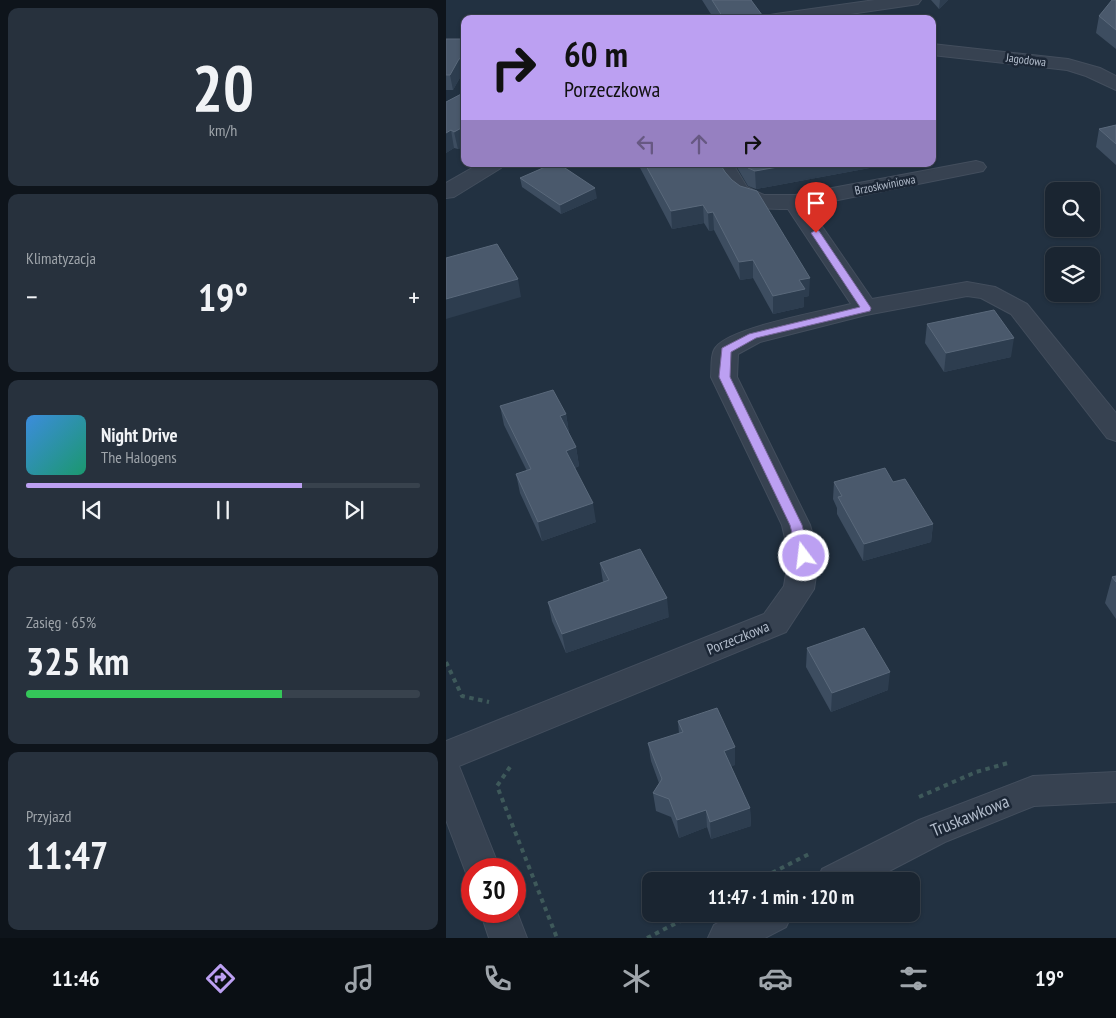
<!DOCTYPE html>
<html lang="pl">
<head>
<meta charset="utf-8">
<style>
	:root { --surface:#1a2531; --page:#27313d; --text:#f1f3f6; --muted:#9fa5ab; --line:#38424d; --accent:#bca0f2 }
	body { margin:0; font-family:"PT Sans Narrow",sans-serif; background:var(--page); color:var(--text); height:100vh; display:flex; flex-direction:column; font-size:19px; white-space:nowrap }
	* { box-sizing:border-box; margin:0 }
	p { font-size:16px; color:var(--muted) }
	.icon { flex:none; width:28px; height:28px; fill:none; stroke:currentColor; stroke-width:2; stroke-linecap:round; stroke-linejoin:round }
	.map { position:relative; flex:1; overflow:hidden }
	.sheet { display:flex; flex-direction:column; gap:8px; padding:8px; background:#0e141b; width:446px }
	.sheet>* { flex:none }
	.top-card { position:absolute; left:15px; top:15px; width:475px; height:152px; border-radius:10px; box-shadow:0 1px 4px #0004,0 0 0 1px var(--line); background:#bca0f2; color:#111; overflow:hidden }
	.controls { position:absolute; left:599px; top:182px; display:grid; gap:10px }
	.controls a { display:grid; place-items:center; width:55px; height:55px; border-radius:10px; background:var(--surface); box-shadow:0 1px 4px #0004,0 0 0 1px var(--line); font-size:25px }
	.speed { position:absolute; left:15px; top:858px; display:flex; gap:10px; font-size:25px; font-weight:700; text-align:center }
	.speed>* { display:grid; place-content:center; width:65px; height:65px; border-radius:50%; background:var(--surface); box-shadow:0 1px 4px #0004,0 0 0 1px var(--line); line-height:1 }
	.speed .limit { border:8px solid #d22; background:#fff; color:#111 }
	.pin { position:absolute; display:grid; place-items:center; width:42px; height:42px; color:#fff; margin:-51px -21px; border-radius:50% 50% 50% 0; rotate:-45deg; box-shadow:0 0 5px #0007 }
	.pin .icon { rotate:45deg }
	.me { position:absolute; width:55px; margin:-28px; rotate:345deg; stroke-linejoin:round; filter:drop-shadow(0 0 4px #0008) }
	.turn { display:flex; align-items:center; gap:18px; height:105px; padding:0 20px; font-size:22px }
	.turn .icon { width:65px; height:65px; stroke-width:2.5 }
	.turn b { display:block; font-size:35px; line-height:42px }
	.lanes { display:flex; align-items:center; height:48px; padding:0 20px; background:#0003; justify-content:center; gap:25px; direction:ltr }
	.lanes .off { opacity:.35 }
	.big { font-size:38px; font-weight:800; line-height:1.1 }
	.sheet .card { flex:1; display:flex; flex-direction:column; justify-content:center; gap:8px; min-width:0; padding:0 18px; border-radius:10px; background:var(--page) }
	.sheet .dial { align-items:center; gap:0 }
	.dial b { font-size:65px; line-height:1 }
	.song { display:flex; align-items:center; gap:15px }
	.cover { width:60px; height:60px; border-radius:8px; background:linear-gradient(135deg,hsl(210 70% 55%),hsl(160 70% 35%)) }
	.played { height:5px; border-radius:2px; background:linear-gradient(90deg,var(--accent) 70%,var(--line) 70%) }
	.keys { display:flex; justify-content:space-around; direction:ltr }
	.heat { display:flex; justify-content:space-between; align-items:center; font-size:28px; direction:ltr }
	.charge { height:8px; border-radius:4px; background:linear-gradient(90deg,#34c759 65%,var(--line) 0) }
	.trip { position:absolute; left:196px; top:872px; width:278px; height:50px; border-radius:10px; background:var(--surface); box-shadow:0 1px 4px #0004,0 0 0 1px var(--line); font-weight:800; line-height:50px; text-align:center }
	.tab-bar { display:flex; height:80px; justify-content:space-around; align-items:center; background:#0a0f14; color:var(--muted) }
	.tab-bar .icon { width:35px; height:35px }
	.tab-bar .selected { color:var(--accent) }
	.tab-bar b { font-size:22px; color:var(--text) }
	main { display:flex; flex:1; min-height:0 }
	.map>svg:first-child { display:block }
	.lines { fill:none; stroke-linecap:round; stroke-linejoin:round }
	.street-casing { stroke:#434e5d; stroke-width:2 }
	.path { stroke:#3e595a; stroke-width:4; stroke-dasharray:4.5 4.5; stroke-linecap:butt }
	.street { fill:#374251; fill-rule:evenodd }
	.wall { fill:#3d4d60 }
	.shaded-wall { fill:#2d3d4f }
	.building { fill:#4a596c; stroke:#5a697b }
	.route { fill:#bca0f2; stroke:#7a689d }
	.labels { text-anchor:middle; stroke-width:5; stroke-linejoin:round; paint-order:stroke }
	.far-street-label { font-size:12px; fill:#b3bdcc; stroke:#1c2736 }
	.street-label { font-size:15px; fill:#b3bdcc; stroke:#1c2736 }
	.near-street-label { font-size:18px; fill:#b3bdcc; stroke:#1c2736 }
</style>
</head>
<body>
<main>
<section class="sheet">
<div class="card dial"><b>20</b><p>km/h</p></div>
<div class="card"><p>Klimatyzacja</p>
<div class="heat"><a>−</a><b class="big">19°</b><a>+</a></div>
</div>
<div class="card">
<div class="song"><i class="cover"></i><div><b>Night Drive</b><p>The Halogens</p></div></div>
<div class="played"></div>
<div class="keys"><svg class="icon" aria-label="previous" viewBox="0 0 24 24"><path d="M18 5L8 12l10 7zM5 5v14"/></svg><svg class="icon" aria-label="pause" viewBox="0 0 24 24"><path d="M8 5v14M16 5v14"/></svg><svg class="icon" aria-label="next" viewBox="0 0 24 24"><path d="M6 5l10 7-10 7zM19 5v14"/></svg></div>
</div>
<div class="card"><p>Zasięg · 65%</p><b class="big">325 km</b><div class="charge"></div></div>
<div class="card"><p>Przyjazd</p><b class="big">11:47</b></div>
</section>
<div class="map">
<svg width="670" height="938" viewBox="0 0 670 938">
	<rect width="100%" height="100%" fill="#223141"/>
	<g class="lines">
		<defs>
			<path id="street" d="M429 0H475L472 4 466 5 370 19H321L324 15 330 14Z
				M486 44 622 59 654 68 670 76V90L640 76 621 70 486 55Z
				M530 161 537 163 540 167 537 171 362 206 426 299 521 282 549 287 581 304 670 413V441L661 438 565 314 535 298 521 296 420 315 314 342 292 354 291 377 364 525 373 556 368 589 340 632 13 766 54 869H26V882L23 881 0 820V741L318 614 338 586 343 556 336 525 265 377C266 368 264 354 270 347 285 327 378 311 405 304L342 209C298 209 287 205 267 164H287L301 187 318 195H349Z
				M33 164H58L55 168 8 197 0 198V183Z
				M670 772V802L588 806 499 842 424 881H371L376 869 473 820 587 776Z
				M69 907 81 938H43L34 911H69Z
				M290 914H346L340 927 319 938H262L268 925Z"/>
		</defs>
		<!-- street casing -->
		<use href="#street" class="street-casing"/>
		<!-- path -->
		<path class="path" d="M0 662 16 696 43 702
			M64 767 51 786 111 938
			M473 797 530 772 562 763
			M310 881 365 853
			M201 938 248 914"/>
		<!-- street -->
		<use href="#street" class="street"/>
	</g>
	<!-- wall -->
	<path class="wall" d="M256 0H305L319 19H268Z
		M485 0H502L493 9Z
		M670 0V49L650 33 653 16Z
		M0 39 16 74 7 90H0Z
		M19 92V146L12 149 8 148 0 153V102Z
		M670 125V165L650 147 653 129Z
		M192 164H274L363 296 358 297V307L327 314 307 278 294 280 268 230 263 231 258 223 226 229Z
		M289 164H445L310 189 302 186Z
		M74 178 151 198 115 214 76 187Z
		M481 324 565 357 498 372 479 343Z
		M54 406 120 414 123 433 130 447 133 466 129 468 150 522 96 541 74 493 70 474 81 471 58 425Z
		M388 482H447L487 524 485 542 417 561 391 514V508L387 499Z
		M154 563 223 617 120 653 106 621 102 602 157 582Z
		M670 576V619L659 603 666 577Z
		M361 648 442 690 385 712 360 667Z
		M232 721 289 747V765L285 766 304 808 305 826 265 839 261 827 233 838 225 817 210 811 207 793 213 783 205 761 202 743 233 734Z"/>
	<!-- shaded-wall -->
	<path class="shaded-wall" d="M494 0H502L493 9Z
		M19 56V72L16 74 7 90 4 75 13 59Z
		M19 126V146L12 149 8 132Z
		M5 130 8 148 0 153V133Z
		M349 164H445L310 189 309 171Z
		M149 188 151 198 115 214 114 205Z
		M257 205 258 223 226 229 225 211Z
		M267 212 268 230 263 231 262 213Z
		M307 260V278L294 280 293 262Z
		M364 278 363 296 358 297V307L327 314V296L353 280Z
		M72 279 75 297 0 319V299Z
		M568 338 565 357 498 372 500 353Z
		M120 414 123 433 114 416Z
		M130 447 133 466 123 470 120 451Z
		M147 503 150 522 96 541 92 522Z
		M487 524 485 542 417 561 418 544Z
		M221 598 223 617 120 653 116 634Z
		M444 672 442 690 385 712 386 693Z
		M289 747V765L279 769 278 751Z
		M304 808 305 826 265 839 264 822Z
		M260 810 261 827 233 838 231 820Z"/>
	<!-- building -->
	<path class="building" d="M266 0H305L319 19H278Z
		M666 0H670V30L653 16Z
		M0 39H19V56L13 59 4 75H0Z
		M19 92V126L8 132 5 130 0 133V102Z
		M670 125V144L653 129Z
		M106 164H113L149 188 114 205 74 178Z
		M199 164H274L279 172 286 180 294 186 311 191 364 278 353 280 359 289 327 296 307 260 293 262 267 212 262 213 257 205 225 211Z
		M300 164H349L309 171 302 168Z
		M51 244 72 279 0 299V258Z
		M548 310 568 338 500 353 481 324Z
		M107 390 120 414 114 416 130 447 120 451 147 503 92 522 70 474 85 469 54 406Z
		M439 468 447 482 459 479 487 524 418 544 392 497 396 496 388 482Z
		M194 549 221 598 116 634 102 602 163 580 154 563Z
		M670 576V582L666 577Z
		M418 628 444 672 386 693 361 648Z
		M271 708 289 747 278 751 304 808 264 822 260 810 231 820 223 799 207 793 216 779 202 743 237 732 232 721Z"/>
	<!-- route -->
	<path class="route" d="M370 230 373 231 425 308 424 311 310 338 285 352 284 377 356 525 364 556 362 560H354L352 556 344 525 273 377 276 348 303 334 414 307 365 233Z"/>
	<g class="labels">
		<!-- far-street labels -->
		<g class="far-street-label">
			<text transform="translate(580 60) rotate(7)" y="4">Jagodowa</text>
			<text transform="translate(439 185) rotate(-11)" y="4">Brzoskwiniowa</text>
		</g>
		<!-- street labels -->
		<g class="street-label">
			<text transform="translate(292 638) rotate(-22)" y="5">Porzeczkowa</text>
		</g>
		<!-- near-street labels -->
		<g class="near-street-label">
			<text transform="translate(524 816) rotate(-22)" y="6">Truskawkowa</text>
		</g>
	</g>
</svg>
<div class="controls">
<a><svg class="icon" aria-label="search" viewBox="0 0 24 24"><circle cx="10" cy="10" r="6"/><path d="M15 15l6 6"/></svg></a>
<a><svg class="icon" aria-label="layers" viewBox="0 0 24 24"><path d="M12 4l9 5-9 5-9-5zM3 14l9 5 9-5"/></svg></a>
</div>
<div class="speed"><div class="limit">30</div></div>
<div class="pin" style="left:370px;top:233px;background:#d93025"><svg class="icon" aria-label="arrive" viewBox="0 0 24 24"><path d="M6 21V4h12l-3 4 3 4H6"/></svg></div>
<svg class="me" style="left:358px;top:556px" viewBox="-20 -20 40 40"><circle r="17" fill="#bca0f2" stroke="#fff" stroke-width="3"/><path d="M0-11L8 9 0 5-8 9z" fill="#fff"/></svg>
<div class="trip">11:47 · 1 min · 120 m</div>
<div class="top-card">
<div class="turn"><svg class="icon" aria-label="right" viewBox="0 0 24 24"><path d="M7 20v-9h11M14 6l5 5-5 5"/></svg><div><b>60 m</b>Porzeczkowa</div></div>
<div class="lanes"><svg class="icon off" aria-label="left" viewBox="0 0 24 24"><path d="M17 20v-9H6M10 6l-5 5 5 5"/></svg><svg class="icon off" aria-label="ahead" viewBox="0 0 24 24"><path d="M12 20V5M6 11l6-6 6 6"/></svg><svg class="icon" aria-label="right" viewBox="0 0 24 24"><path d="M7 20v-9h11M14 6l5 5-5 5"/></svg></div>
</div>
</div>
</main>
<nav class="tab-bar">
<b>11:46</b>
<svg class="icon selected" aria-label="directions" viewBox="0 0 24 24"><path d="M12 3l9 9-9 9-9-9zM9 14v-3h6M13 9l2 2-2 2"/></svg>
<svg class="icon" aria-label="music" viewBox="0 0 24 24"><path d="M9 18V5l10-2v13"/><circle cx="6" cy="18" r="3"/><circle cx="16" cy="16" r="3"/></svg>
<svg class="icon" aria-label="phone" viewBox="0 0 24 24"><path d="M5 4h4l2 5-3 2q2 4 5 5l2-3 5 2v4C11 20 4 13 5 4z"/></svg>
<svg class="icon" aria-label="climate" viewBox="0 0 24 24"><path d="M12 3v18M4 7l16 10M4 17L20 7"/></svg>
<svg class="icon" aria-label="car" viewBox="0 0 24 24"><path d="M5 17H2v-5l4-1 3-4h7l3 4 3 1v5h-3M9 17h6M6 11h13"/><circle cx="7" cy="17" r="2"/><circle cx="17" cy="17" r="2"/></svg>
<svg class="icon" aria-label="filters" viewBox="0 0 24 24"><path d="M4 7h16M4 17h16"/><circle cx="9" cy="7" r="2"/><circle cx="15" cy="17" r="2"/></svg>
<b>19°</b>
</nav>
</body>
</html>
